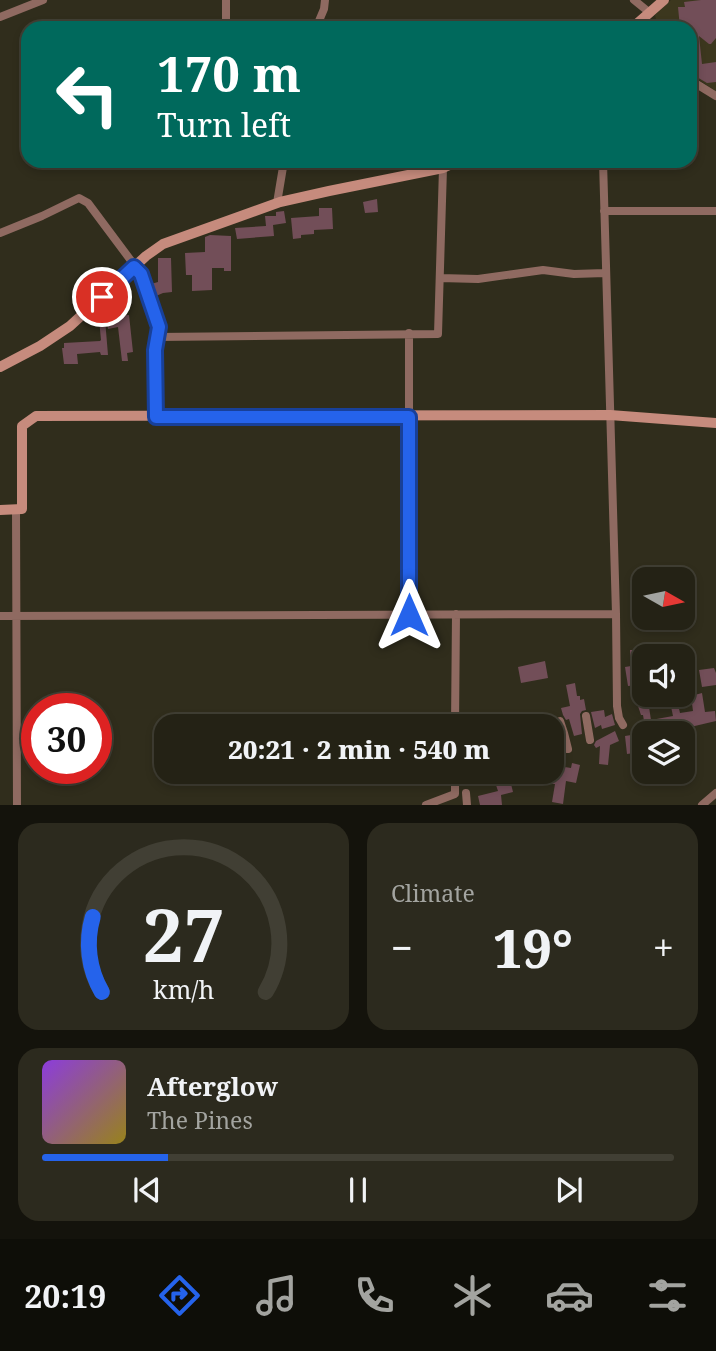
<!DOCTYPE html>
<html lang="en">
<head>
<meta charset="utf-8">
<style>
	:root { --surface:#242215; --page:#2c2a1e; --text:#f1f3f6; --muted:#a3a4a0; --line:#413f34; --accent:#2563eb }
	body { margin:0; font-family:"Noto Serif",serif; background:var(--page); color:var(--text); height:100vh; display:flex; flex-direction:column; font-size:26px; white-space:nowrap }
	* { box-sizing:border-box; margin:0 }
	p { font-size:23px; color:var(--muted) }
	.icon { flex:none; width:38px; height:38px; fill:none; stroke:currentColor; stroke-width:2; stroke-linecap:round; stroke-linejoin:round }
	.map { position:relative; height:805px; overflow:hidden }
	.details { display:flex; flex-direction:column; gap:18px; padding:18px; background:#14130c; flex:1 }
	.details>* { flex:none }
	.guide { position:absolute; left:21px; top:21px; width:676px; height:147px; border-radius:21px; box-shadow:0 4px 10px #0003,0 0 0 2px var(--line); background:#00695c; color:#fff; overflow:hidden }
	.needle { width:46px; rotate:99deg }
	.fabs { position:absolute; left:632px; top:567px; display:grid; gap:14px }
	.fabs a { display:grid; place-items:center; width:63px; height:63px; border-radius:14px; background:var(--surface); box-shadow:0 4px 10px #0003,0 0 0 2px var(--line); font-size:35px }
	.speed { position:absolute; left:21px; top:693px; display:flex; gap:14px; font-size:35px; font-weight:700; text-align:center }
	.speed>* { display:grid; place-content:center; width:91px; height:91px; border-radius:50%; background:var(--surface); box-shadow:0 4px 10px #0003,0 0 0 2px var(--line); line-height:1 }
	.speed .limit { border:10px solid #d22; background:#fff; color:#111 }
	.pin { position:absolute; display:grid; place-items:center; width:60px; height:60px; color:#fff; margin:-30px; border:4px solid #fff; border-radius:50%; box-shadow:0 2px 7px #0007 }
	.me { position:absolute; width:77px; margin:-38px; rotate:0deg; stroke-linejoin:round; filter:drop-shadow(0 0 5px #0008) }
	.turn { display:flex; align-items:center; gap:24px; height:147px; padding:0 21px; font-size:32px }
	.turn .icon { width:91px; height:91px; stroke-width:2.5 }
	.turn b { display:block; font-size:49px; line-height:60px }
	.big { font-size:52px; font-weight:800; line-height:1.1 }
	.details .tile { flex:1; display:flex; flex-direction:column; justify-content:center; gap:10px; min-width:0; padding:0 24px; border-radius:21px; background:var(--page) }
	.details .dial { align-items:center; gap:0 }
	.dial svg { height:182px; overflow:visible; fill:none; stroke:var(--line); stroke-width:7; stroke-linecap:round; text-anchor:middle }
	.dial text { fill:var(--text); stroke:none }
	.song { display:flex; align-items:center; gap:21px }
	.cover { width:84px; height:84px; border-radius:10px; background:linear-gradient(135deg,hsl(270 70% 55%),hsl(50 70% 35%)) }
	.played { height:7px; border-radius:4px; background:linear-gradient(90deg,var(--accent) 20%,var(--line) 20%) }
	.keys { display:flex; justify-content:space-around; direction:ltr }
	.heat { display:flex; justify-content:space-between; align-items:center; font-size:38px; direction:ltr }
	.details .tiles { flex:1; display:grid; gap:18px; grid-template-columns:1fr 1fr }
	.tile:last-child { grid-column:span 2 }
	.trip { position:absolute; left:154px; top:714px; width:410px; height:70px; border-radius:21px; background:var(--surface); box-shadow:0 4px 10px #0003,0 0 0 2px var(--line); font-weight:800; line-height:70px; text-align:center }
	.tab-bar { display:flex; height:112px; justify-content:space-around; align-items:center; background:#0e0e08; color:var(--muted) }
	.tab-bar .icon { width:49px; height:49px }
	.tab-bar .on { color:var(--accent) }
	.tab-bar b { font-size:32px; color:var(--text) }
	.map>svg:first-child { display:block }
	.built { fill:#3c371e }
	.building { fill:#724e58 }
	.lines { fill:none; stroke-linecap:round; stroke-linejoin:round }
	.street { stroke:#8f6a61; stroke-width:8 }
	.secondary { stroke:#c68b7d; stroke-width:10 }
	.route-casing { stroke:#184099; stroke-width:18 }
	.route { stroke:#2563eb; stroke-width:12 }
</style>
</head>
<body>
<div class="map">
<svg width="716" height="805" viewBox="0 0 716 805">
	<rect width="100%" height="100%" fill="#302d1c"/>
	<!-- built -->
	<path class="built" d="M671 0H716V91L690 74V28H658L655 15Z"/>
	<!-- building -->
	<path class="building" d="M701 0H716V38L711 44H709L699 36 702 64 716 62V82L707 83 690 73V28H680L678 7H685L684 2Z
		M377 199 378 212 365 213 363 202Z
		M319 208H332L333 229 314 230V234L301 235V238L293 239 291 218 319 216Z
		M284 211 286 223 273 225 274 236 237 239 235 228 266 226 265 216H276V212Z
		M210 235 231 236V271H224V268H212V290L192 291V275H186L185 253 205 252V237Z
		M158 258H171L172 292 163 293 156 296 151 284 158 282Z
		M113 312 114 316 129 315 133 352 127 353 128 361H122L118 327 108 329 106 313Z
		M99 319H105L108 355H101L100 352 77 354 78 364H64L62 348H64V343L100 341 101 340Z
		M630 650H634L635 654H638V660H636L640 685 628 686 625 667 631 666Z
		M545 661 548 678 521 683 518 667Z
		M714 668 716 673V685L702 687 699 670Z
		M575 683 577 696H580V700L584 699 586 710 582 711 580 714 582 734 574 736 569 719 566 720 563 715 561 708 570 706 566 685Z
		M702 693 705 712 715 711 716 721 682 729 683 733H665L664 725 652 728 653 733H646L643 715H641L635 697 647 695H666L668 702 649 707 651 720 673 716 669 697 676 696 680 713 693 711 691 696Z
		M604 710 605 717 612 714 615 725 602 729 601 725 595 728 591 712Z
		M508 714 513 725 509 726H478Z
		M615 731 619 741 610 745 608 765 599 764 600 746 596 748 594 745 596 741Z
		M644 733V742L640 743 641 752 627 754 625 736Z
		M572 763 580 765 576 783 566 781 563 804 552 802 555 784H549L552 765 571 768Z
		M497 772H508L513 792 501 795 502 805H480L478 796 498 791 496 785 500 784Z"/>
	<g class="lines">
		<!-- street -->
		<path class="street" d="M634 0 650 13
			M0 17 43 0
			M226 28V0
			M316 28 324 9 325 0
			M690 80 716 96
			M603 161 616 614 617 706 619 718 623 725
			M277 203 284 161
			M604 211H716
			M0 233 42 216 79 198 88 203 141 274 155 314 159 327 155 350 156 417
			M440 278 478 279 543 270 574 274 605 273
			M409 333V615
			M157 337 438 334 443 168
			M16 510 17 805
			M0 616 616 614
			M586 716 590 740
			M560 721 564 733 568 749
			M455 726 456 614
			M514 772 516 776
			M466 793 467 805
			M426 805 455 794V772
			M702 805 716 793"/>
		<!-- secondary -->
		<path class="secondary" d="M632 28 664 0
			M0 367 40 346 70 326 146 256 163 244 280 202 329 191 443 168 458 161
			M0 510 22 509V426L36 416 610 415 716 423"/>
	</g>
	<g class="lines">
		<defs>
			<path id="route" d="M102 297 134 267 141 274 159 327 155 350 156 417H409V615"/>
		</defs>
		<!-- route casing -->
		<use href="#route" class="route-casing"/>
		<!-- route -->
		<use href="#route" class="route"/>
	</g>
</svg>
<div class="fabs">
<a><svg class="needle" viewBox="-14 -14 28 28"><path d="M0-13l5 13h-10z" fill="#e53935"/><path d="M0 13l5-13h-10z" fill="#a3a4a0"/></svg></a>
<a><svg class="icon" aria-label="sound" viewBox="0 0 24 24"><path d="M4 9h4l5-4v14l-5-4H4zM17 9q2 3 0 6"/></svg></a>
<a><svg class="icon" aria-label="layers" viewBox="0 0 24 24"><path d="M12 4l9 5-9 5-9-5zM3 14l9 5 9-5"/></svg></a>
</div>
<div class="speed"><div class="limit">30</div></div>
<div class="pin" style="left:102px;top:297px;background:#d93025"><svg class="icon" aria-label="arrive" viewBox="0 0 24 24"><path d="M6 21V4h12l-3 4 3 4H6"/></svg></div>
<svg class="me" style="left:409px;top:615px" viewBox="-20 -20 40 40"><path d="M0-17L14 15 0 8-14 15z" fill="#2563eb" stroke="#fff" stroke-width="4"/></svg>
<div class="trip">20:21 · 2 min · 540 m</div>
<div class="guide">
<div class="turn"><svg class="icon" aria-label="left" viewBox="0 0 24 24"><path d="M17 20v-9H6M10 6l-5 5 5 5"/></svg><div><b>170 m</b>Turn left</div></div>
</div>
</div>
<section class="details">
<div class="tiles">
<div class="tile dial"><svg viewBox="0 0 100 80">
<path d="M14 69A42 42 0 1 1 86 69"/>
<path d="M14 69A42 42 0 0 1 10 36" stroke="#2563eb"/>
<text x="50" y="56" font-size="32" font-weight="700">27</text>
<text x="50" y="72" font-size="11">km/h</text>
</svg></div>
<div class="tile"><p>Climate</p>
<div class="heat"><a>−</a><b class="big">19°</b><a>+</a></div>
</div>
<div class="tile">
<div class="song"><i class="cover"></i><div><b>Afterglow</b><p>The Pines</p></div></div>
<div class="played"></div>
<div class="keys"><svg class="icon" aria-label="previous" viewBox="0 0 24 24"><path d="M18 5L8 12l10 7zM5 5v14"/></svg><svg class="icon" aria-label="pause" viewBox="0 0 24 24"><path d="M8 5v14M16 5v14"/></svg><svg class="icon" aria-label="next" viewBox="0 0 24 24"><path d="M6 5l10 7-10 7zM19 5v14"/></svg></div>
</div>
</div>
</section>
<nav class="tab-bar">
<b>20:19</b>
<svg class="icon on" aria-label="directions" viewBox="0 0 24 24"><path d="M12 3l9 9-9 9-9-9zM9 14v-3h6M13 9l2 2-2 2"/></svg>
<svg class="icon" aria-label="music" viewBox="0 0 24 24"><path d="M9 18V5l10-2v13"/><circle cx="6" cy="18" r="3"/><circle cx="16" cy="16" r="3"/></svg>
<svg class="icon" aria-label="phone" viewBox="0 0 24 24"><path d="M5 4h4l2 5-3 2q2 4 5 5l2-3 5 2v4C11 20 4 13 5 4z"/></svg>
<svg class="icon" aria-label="climate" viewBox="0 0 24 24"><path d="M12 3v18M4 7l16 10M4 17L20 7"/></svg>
<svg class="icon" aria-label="car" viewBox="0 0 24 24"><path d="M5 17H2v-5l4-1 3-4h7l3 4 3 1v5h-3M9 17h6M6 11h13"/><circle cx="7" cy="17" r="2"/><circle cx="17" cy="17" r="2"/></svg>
<svg class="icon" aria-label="filters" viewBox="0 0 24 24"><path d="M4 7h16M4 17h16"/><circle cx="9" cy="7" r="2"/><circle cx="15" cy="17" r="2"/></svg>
</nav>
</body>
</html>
